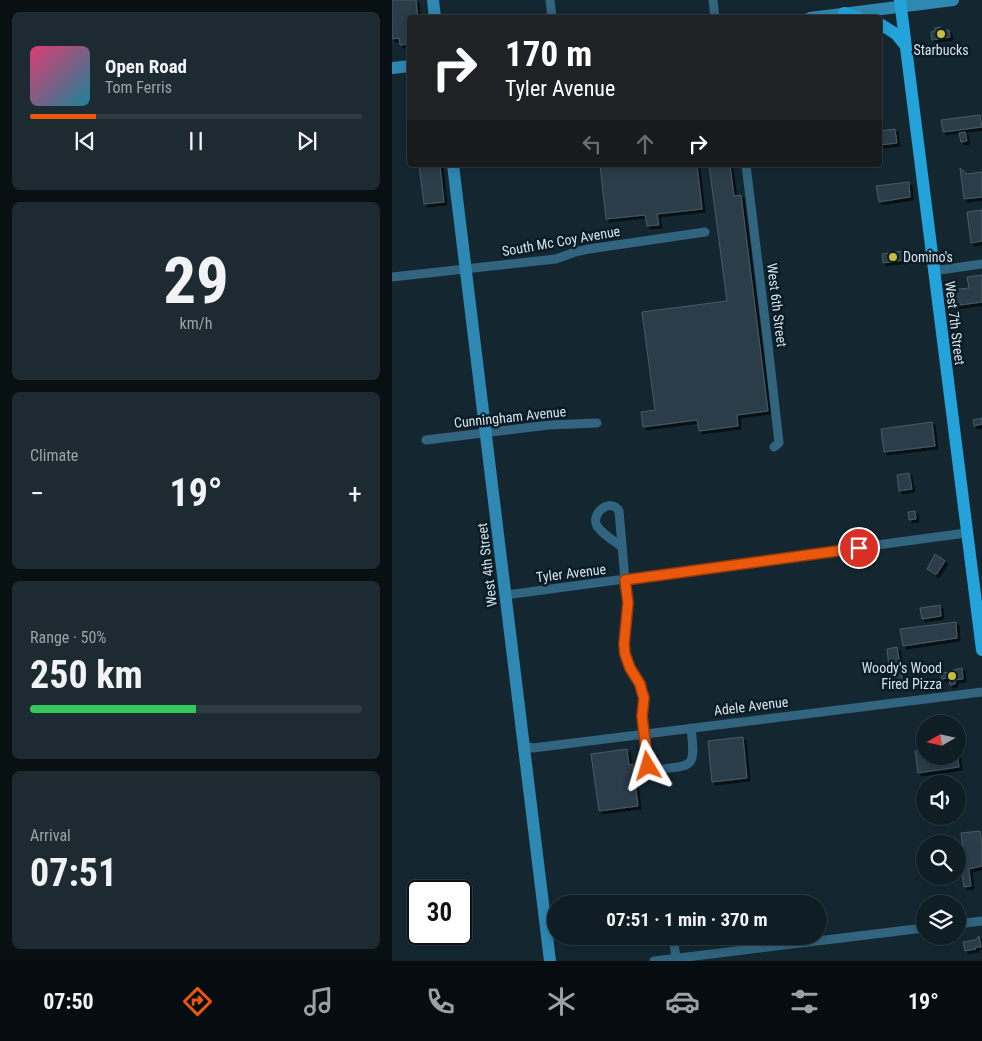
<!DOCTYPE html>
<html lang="en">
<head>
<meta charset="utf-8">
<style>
	:root { --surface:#0f1d25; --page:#1d2a32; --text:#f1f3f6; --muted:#9ba2a7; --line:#2f3b42; --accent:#ea580c }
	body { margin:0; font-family:"Roboto Condensed",sans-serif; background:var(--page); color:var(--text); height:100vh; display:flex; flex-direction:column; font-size:19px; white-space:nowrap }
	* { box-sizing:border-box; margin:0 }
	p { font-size:16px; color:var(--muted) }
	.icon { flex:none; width:28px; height:28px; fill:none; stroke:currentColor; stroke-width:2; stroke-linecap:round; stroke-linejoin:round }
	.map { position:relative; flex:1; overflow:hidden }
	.side { display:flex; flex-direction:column; gap:12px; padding:12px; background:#081014; width:392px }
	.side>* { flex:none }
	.guide { position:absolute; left:15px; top:15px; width:475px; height:152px; border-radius:5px; box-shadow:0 2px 12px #0003,0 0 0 1px var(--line); background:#202124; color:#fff; overflow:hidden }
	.needle { width:32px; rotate:261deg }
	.tools { position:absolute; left:524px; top:715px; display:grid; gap:10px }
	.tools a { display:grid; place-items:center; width:50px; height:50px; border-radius:50%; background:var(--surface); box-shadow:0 2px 12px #0003,0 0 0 1px var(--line); font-size:25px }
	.speed { position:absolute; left:15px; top:880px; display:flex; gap:10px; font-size:25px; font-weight:700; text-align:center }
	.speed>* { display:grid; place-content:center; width:65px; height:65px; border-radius:50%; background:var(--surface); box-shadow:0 2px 12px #0003,0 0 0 1px var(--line); line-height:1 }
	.speed .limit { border:2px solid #111; border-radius:8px; background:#fff; color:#111 }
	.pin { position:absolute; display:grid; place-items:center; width:42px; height:42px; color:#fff; margin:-21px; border:2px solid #fff; border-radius:50%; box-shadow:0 1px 5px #0007 }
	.me { position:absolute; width:55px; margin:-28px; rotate:353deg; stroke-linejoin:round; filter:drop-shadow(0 0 4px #0008) }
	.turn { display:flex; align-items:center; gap:18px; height:105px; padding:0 15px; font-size:22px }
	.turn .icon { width:65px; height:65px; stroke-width:2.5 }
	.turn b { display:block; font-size:35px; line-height:42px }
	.lanes { display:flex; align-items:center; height:48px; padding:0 15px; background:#0003; justify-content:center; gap:25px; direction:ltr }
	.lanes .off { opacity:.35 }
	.big { font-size:38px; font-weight:700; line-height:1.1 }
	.side .widget { flex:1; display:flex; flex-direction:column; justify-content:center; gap:8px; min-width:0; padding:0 18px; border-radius:8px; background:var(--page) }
	.side .dial { align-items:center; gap:0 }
	.dial b { font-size:65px; line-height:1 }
	.song { display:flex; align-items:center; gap:15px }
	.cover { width:60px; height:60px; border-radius:8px; background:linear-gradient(135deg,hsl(340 70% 55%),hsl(190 70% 35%)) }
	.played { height:5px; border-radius:2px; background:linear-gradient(90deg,var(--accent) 20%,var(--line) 20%) }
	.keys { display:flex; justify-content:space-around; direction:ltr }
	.heat { display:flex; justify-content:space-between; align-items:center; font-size:28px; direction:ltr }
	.charge { height:8px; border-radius:4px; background:linear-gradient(90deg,#34c759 50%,var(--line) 0) }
	.trip { position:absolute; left:155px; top:895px; width:280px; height:50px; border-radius:25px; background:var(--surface); box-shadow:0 2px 12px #0003,0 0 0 1px var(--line); font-weight:700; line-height:50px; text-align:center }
	.tabs { display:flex; height:80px; justify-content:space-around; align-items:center; background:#060c0f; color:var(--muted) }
	.tabs .icon { width:35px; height:35px }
	.tabs .active { color:var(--accent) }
	.tabs b { font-size:22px; color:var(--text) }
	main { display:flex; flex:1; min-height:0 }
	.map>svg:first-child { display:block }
	.building { fill:#2a3e49; stroke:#475b67; filter:url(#shadow) }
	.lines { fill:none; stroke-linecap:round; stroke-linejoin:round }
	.street { stroke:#31647f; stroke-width:9 }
	.secondary { stroke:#2e88b2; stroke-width:12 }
	.primary { stroke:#23a3da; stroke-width:12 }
	.route-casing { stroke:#983908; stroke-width:12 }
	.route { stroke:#ea580c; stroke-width:9 }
	.poi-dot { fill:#c9bb3b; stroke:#0a1d27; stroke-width:2 }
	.labels { text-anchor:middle; stroke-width:5; stroke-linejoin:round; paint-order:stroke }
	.poi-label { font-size:14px; fill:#d7e2e9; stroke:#0a1d27 }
	.street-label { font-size:14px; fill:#d7e2e9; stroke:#0a1d27 }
</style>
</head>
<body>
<main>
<section class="side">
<div class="widget">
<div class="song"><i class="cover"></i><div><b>Open Road</b><p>Tom Ferris</p></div></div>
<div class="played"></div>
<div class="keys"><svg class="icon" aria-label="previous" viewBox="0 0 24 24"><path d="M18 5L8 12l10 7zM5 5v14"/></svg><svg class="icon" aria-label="pause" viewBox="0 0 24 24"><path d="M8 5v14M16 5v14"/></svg><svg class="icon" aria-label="next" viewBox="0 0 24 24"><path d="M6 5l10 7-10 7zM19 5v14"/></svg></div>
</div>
<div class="widget dial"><b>29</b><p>km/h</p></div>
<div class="widget"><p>Climate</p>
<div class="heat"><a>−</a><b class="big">19°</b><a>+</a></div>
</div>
<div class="widget"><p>Range · 50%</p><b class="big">250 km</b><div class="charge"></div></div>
<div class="widget"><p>Arrival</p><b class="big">07:51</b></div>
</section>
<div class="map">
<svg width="590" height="961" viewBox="0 0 590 961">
	<defs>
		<filter id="shadow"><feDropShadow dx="3" dy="3" stdDeviation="0" flood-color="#0009"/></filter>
	</defs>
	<rect width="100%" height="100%" fill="#142731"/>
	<!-- building -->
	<path class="building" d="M0 0H24L26 18H18V44L8 45 7 38 0 39Z
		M548 27V31L557 30 558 37 540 40 539 32 543 31V28Z
		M588 115 590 127 551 132 549 120Z
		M503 129 505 143 488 145V131Z
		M573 132 575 141 569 142 567 133Z
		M27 165H48L52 202 32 204Z
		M208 165H305L310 209 265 214 267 225 255 226 253 215 214 219Z
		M317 165H338L342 196 349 195 376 411 345 415 346 426 307 431 305 420 251 427 249 412 263 410 250 312 335 301Z
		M568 168 575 174 590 172V197L572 199Z
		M517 182 518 197 487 202 484 186Z
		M590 210V241L579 243 575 212Z
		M511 251 512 260 491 263 490 254Z
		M590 275V302L561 306 558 290 577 288 575 277Z
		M590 418V424L582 426 581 420Z
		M540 422 543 446 492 452 489 429Z
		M517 473 520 489 507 491 505 475Z
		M523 511 524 519 517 520 516 512Z
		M543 554 553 561 544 575 535 569Z
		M548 605 549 616 530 619 528 608Z
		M564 622 565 638 511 646 508 629Z
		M505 647 511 682 499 685 495 649Z
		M570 668 571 679 563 680V684L558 685 557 678 550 679 549 673 558 672 561 670Z
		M351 737 355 778 320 782 316 741Z
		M235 749 237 765 241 764 246 806 207 811 199 754Z
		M532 749V756H565V752L567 767 526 773 523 751Z
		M588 831 590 842V866L577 869 579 886 572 887 568 860 572 859 569 833Z
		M587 936 589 947H583L584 949 573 951 571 942 583 940Z"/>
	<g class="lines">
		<!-- street -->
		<path class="street" d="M158 0 160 18
			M321 0 323 18
			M354 165 376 345 387 443 382 447
			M541 271 590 264
			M0 277 164 259 183 252 197 249 313 232
			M34 440 157 425 205 423
			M230 547C222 541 210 534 205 526 198 513 219 497 227 511L235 603 232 644 233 654 238 668 248 683 251 692 252 698 250 716 257 769 262 770C301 765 304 770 299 728
			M114 595 574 533
			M132 746 141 748 590 692
			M276 900 277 904
			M565 924 590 921
			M281 936 284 958
			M262 961 532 928"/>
		<!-- secondary -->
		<path class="secondary" d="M41 0 43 18
			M418 18 561 0
			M0 68 18 66
			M61 165 158 961"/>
		<!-- primary -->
		<path class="primary" d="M508 0 590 650
			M452 13 467 18
			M488 24 504 34 513 45"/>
	</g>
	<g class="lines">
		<defs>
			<path id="route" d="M256 766 250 716 252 698 250 692 248 684 238 668 233 654 232 644 236 603 233 580 467 548"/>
		</defs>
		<!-- route casing -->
		<use href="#route" class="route-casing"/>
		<!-- route -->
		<use href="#route" class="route"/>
	</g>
	<!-- markers -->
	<g class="poi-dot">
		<circle cx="549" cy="34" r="5"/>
		<circle cx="501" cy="257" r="5"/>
		<circle cx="560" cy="676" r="5"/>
	</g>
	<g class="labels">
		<!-- poi labels -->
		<g class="poi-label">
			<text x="549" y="55">Starbucks</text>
			<text x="511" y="262" text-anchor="start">Domino's</text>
			<text x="550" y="673" text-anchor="end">Woody's Wood<tspan x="550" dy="16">Fired Pizza</tspan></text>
		</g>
		<!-- street labels -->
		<g class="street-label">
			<text transform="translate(169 241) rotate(-10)" y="5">South Mc Coy Avenue</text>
			<text transform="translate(385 305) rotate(83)" y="5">West 6th Street</text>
			<text transform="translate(563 323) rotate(83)" y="5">West 7th Street</text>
			<text transform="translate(118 417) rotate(-6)" y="5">Cunningham Avenue</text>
			<text transform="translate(95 565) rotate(-97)" y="5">West 4th Street</text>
			<text transform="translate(179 573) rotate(-7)" y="5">Tyler Avenue</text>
			<text transform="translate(359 706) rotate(-7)" y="5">Adele Avenue</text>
		</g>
	</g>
</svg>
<div class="tools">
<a><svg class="needle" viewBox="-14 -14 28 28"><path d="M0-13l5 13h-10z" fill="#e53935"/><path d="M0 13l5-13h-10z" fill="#9ba2a7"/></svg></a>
<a><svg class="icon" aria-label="sound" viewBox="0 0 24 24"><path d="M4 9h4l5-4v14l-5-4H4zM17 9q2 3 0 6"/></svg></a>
<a><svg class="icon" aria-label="search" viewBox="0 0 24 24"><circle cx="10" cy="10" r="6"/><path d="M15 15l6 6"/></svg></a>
<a><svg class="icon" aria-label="layers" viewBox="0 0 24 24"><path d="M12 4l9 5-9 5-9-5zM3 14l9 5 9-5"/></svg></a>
</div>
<div class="speed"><div class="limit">30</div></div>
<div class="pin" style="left:467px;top:548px;background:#d93025"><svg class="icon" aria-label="arrive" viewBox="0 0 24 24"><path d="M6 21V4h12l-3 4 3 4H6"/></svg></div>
<svg class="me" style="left:256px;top:766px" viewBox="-20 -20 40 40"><path d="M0-17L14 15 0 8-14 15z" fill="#ea580c" stroke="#fff" stroke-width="4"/></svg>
<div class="trip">07:51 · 1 min · 370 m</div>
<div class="guide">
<div class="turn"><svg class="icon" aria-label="right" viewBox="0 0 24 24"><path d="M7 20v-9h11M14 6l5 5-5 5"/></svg><div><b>170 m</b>Tyler Avenue</div></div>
<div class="lanes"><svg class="icon off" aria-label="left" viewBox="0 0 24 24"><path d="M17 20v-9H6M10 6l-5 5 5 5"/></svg><svg class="icon off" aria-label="ahead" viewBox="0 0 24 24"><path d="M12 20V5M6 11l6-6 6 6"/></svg><svg class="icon" aria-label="right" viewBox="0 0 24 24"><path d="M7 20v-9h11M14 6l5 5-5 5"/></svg></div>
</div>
</div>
</main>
<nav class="tabs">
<b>07:50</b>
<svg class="icon active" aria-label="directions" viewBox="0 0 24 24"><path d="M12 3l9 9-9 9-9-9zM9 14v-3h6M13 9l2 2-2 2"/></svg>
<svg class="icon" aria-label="music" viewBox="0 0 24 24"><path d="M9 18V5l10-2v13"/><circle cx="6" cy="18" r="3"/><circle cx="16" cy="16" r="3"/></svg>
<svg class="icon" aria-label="phone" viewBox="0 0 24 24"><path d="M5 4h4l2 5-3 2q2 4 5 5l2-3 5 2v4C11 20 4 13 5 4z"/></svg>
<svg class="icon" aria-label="climate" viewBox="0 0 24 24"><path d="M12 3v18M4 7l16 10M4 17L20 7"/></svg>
<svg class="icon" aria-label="car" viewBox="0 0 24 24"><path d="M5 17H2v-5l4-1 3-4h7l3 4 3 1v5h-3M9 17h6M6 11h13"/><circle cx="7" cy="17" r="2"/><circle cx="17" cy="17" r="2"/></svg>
<svg class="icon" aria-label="filters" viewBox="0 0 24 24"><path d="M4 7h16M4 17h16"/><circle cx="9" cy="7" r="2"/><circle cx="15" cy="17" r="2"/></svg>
<b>19°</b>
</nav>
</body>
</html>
